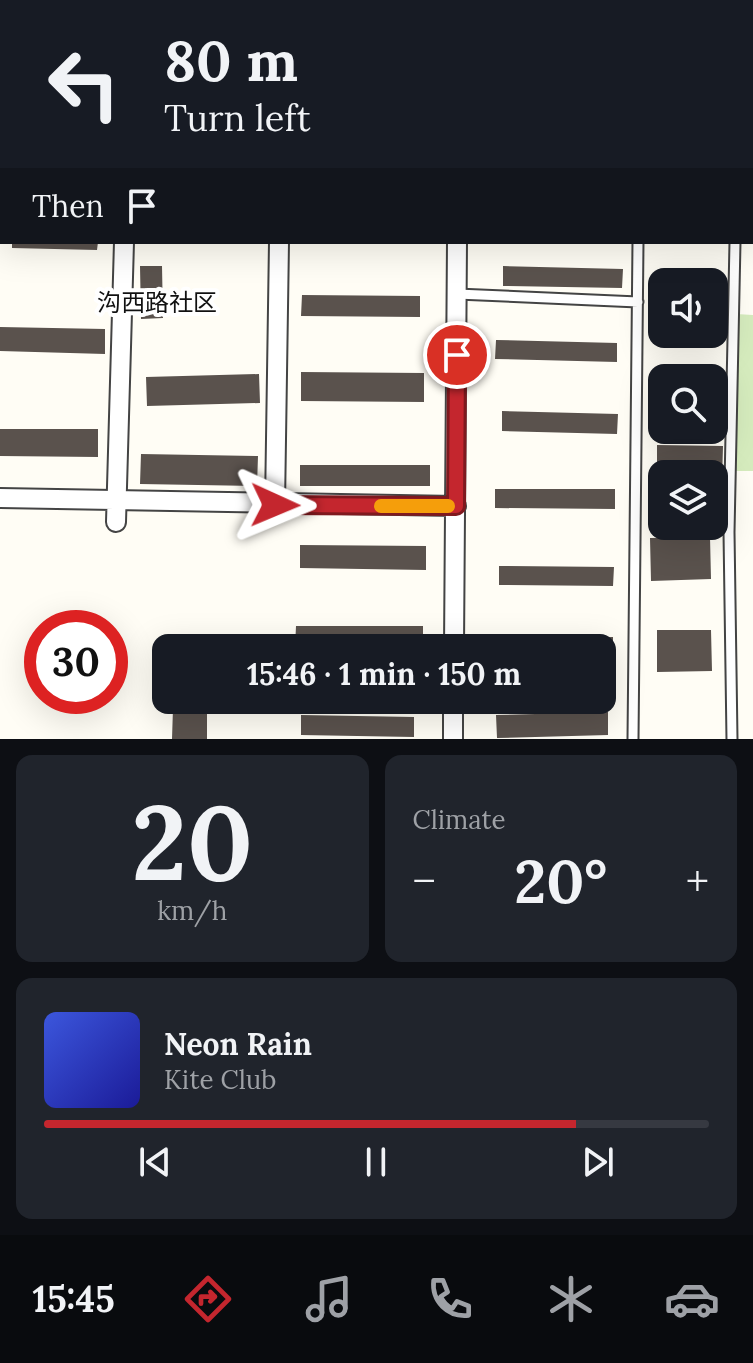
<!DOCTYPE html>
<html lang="en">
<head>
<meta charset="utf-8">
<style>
	:root { --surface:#171b24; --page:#20242c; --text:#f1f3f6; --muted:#9ea1a6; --line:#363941; --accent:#c4262e }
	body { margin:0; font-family:Lora,"Noto Sans SC",serif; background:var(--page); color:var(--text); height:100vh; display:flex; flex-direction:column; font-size:30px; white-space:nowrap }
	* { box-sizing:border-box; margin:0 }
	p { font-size:26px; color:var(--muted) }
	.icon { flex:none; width:44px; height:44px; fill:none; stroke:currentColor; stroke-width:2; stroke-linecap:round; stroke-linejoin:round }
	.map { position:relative; height:739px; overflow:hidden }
	.details { display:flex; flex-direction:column; gap:16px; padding:16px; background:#0d0f14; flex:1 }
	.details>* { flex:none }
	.banner { position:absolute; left:0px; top:0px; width:754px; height:244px; box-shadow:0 8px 32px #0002; background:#171b24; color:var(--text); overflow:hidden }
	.controls { position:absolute; left:648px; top:268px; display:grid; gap:16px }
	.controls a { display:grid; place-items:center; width:80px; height:80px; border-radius:16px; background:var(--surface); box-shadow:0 8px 32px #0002; font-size:40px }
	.speed { position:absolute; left:24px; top:610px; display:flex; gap:16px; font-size:40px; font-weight:700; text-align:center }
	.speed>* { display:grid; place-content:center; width:104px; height:104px; border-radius:50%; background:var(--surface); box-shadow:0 8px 32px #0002; line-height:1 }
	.speed .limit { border:12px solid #d22; background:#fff; color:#111 }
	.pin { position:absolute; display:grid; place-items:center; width:68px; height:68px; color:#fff; margin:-34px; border:4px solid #fff; border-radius:50%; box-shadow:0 2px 8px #0007 }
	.me { position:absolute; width:88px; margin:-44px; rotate:91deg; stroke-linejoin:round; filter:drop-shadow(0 0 6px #0008) }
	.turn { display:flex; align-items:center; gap:28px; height:168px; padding:0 32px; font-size:36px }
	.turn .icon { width:104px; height:104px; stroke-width:2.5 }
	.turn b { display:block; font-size:56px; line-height:68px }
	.then { display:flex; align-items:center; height:76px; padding:0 32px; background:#0003; gap:16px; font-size:30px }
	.big { font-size:60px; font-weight:800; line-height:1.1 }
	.details .card { flex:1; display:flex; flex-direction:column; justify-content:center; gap:12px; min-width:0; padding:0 28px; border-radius:16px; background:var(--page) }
	.details .dial { align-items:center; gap:0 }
	.dial b { font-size:104px; line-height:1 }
	.song { display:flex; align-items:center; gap:24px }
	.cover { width:96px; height:96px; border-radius:12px; background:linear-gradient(135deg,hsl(230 70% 55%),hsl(240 70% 35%)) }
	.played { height:8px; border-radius:4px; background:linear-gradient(90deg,var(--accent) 80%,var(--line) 80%) }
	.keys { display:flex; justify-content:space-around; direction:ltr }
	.heat { display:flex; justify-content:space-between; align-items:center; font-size:44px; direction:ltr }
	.details .tiles { flex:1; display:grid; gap:16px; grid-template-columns:1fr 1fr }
	.card:last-child { grid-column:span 2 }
	.trip { position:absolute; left:152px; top:634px; width:464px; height:80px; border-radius:16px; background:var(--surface); box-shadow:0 8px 32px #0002; font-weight:800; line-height:80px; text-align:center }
	.tab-bar { display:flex; height:128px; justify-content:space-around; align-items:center; background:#090b0e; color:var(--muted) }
	.tab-bar .icon { width:56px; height:56px }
	.tab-bar .current { color:var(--accent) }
	.tab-bar b { font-size:36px; color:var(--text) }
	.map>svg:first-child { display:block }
	.green { fill:#d5ebbd }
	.building { fill:#5a524d }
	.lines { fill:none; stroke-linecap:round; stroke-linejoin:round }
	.service-casing { stroke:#444; stroke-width:13 }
	.minor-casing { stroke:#444; stroke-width:22 }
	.service { stroke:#fff; stroke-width:9 }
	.minor { stroke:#fff; stroke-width:18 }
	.route-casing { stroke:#7f191e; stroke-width:20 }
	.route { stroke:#c4262e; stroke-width:14 }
	.slow { stroke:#f59e0b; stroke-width:14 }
	.labels { text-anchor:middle; stroke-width:8; stroke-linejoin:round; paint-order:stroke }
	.neighbourhood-label { font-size:24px; fill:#111; stroke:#fff }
</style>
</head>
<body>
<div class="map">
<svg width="753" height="739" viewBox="0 0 753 739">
	<rect width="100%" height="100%" fill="#fffdf5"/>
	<!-- green -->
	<path class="green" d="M736 314 753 315V471H736Z"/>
	<!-- building -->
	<path class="building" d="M12 242H98L97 250 12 248Z
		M140 266H162L163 318 141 319Z
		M503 266 623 269 622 288 503 286Z
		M713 271 714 282H673V272Z
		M302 295 420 296V317L301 316Z
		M0 327 105 329V354L0 351Z
		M496 340 617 343V362L495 359Z
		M301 372 424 373V402L301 401Z
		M259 374 260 403 147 406 146 377Z
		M502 411 618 414 617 434 502 431Z
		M0 429H98V457L0 456Z
		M657 445 723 446 722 481H714V474H662V481H657Z
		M141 454 258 456 257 486 140 484Z
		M300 465H430V486H300Z
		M495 489H615V509L495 508Z
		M710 537 711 579 651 581 650 538Z
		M300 545 426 546V570L300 568Z
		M499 566 614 567 613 586 499 585Z
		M296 626H423V648H295Z
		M657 630H711L712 671 657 672Z
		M613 637V657H602V648H497V638Z
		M173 708H207V739H172Z
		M608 712V735L497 738 496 715Z
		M301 715 414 717V737L301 735Z"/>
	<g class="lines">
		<defs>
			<path id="service" d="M637 0V2
				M737 2V0
				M0 72H2
				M457 294 638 302
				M633 739 638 242
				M732 739 729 532 735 242"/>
			<path id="minor" d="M130 2V0
				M283 2V0
				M458 2V0
				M0 498 456 506
				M275 505 279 242
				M116 522 124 242
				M454 648 457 242
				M453 739V700"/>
		</defs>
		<!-- service casing -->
		<use href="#service" class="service-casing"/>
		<!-- minor casing -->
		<use href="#minor" class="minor-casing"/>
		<!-- service -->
		<use href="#service" class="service"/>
		<!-- minor -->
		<use href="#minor" class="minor"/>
	</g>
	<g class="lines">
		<defs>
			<path id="route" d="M275 505 456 506 457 355"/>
		</defs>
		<!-- route casing -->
		<use href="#route" class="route-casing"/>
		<!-- route -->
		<use href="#route" class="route"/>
		<!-- slow -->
		<path class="slow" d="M381 506H448"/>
	</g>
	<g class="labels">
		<!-- neighbourhood labels -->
		<g class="neighbourhood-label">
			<text x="157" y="311">沟西路社区</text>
		</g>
	</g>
</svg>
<div class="controls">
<a><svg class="icon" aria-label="sound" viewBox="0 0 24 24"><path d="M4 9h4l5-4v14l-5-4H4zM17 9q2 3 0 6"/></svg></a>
<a><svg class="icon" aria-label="search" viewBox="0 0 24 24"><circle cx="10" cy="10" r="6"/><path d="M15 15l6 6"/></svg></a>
<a><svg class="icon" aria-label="layers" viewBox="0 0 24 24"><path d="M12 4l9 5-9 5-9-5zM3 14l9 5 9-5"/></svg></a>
</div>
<div class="speed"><div class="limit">30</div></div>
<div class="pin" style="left:457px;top:355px;background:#d93025"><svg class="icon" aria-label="arrive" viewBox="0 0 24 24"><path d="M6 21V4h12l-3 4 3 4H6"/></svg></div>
<svg class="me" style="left:275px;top:505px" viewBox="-20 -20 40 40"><path d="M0-17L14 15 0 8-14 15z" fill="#c4262e" stroke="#fff" stroke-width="4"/></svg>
<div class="trip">15:46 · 1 min · 150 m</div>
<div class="banner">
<div class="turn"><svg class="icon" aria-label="left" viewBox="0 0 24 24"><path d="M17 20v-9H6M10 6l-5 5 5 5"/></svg><div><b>80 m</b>Turn left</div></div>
<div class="then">Then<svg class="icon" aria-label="arrive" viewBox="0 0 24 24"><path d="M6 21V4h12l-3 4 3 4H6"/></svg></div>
</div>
</div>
<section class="details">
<div class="tiles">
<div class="card dial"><b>20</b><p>km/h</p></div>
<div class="card"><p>Climate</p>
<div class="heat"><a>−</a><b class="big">20°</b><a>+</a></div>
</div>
<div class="card">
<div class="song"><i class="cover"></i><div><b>Neon Rain</b><p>Kite Club</p></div></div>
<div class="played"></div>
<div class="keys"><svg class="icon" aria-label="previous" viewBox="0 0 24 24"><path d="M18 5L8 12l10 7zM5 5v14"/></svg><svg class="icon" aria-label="pause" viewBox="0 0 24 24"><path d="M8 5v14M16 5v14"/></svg><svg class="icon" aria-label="next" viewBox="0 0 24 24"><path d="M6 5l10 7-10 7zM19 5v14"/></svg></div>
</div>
</div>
</section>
<nav class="tab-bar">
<b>15:45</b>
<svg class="icon current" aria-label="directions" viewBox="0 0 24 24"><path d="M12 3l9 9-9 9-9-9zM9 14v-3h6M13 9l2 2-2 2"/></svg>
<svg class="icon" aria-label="music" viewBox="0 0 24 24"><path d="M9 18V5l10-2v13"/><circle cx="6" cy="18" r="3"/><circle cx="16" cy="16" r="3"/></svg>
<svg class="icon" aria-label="phone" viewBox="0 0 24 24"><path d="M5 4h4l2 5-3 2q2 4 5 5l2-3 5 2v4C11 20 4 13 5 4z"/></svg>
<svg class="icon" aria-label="climate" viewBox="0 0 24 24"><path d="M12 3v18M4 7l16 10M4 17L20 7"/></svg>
<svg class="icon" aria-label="car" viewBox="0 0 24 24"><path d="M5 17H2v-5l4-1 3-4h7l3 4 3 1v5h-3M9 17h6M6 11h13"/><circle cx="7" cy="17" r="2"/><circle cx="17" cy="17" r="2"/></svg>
</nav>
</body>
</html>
